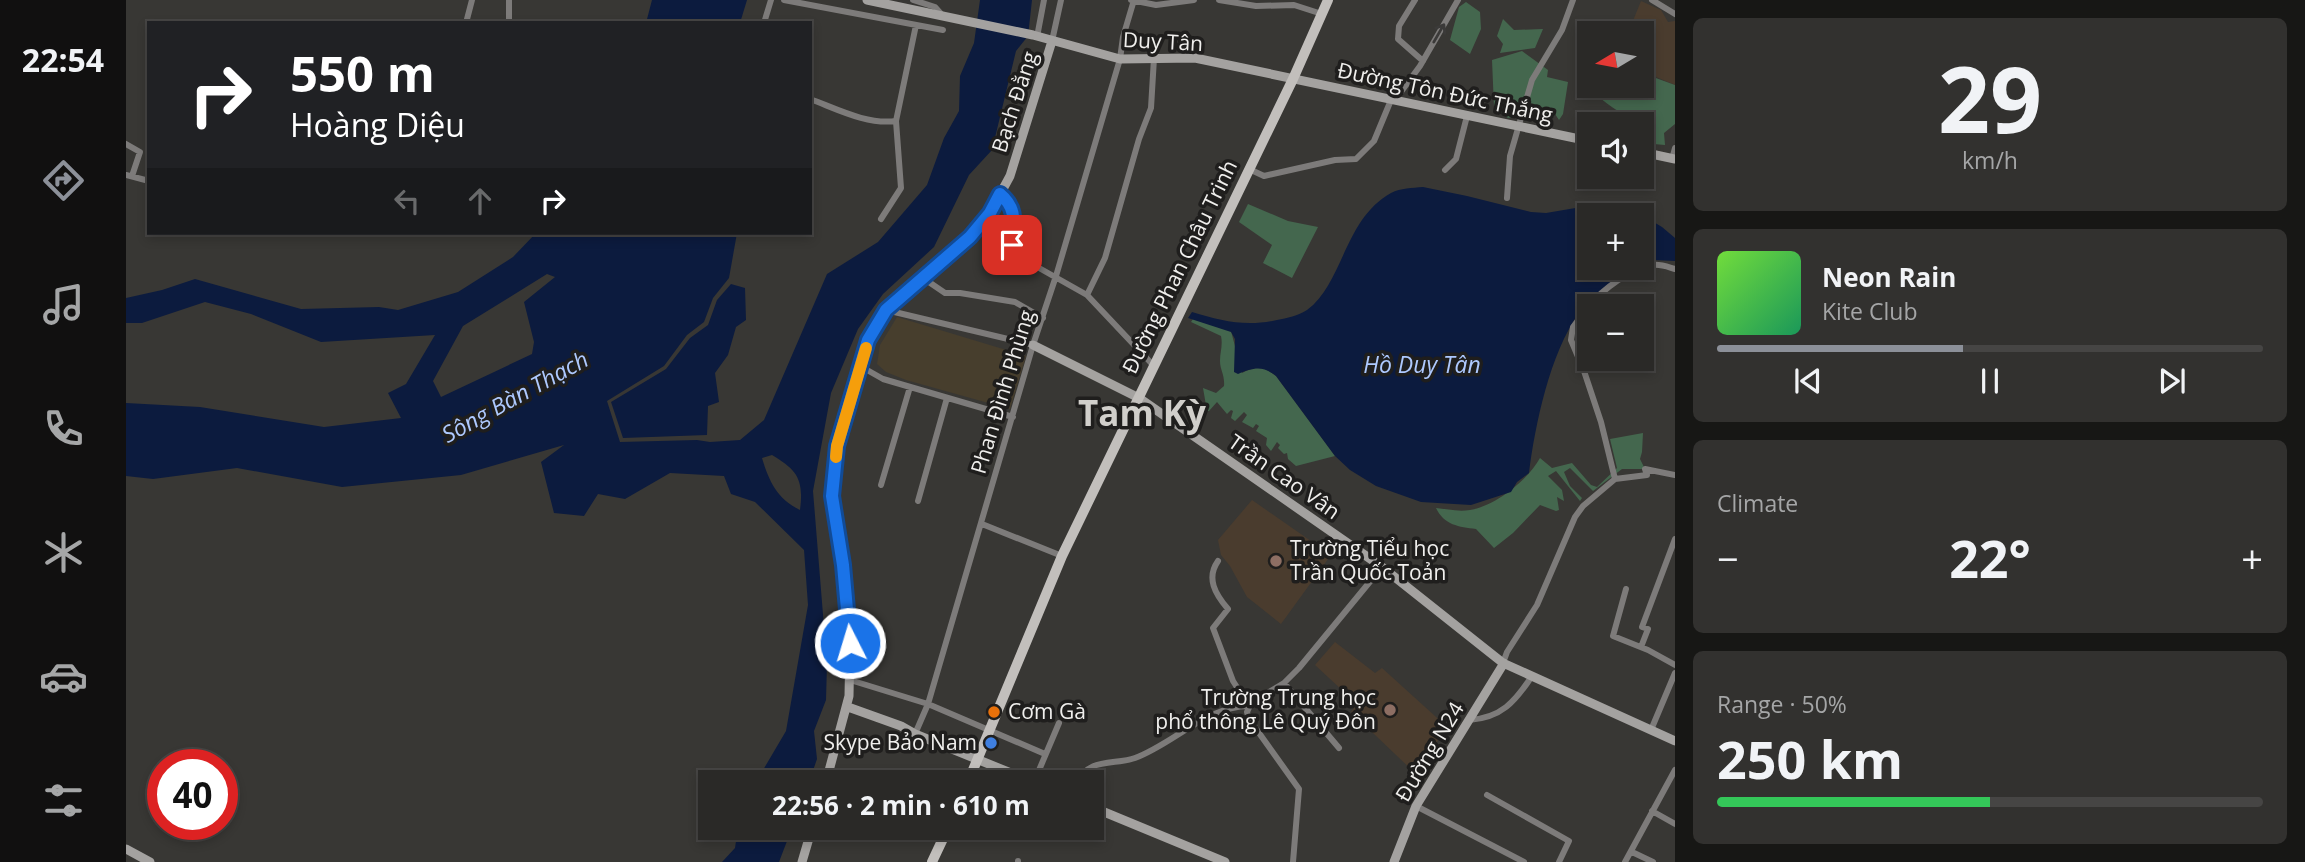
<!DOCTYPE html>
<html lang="en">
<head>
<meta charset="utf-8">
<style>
	:root { --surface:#2a2927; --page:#32312f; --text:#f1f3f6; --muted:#a5a6a7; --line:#464544; --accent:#8c9099 }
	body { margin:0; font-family:"Open Sans",sans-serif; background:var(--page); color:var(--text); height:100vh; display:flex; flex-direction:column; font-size:26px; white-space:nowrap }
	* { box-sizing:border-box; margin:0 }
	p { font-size:23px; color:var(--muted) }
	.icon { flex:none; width:38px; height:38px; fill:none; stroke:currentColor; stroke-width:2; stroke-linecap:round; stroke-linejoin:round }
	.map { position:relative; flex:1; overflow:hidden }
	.details { display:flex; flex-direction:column; gap:18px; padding:18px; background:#171715; width:630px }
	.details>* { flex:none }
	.banner { position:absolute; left:21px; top:21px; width:665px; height:214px; border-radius:0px; box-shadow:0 4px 10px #0003,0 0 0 2px var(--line); background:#202124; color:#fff; overflow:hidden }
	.needle { width:46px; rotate:260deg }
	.tools { position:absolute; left:1451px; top:21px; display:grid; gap:14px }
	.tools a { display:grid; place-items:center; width:77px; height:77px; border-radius:0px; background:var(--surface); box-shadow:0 4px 10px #0003,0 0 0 2px var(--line); font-size:35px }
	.speed { position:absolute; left:21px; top:749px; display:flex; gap:14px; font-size:35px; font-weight:700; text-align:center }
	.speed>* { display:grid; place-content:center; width:91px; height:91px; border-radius:50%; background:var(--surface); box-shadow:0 4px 10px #0003,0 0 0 2px var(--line); line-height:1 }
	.speed .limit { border:10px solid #d22; background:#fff; color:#111 }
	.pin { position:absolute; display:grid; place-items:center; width:60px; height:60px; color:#fff; margin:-30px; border-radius:14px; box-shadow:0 4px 10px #0006 }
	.me { position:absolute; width:77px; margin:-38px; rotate:355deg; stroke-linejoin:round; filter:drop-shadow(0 0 5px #0008) }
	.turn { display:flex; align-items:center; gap:24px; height:147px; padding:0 28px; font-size:32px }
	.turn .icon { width:91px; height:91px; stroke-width:2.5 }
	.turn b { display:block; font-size:49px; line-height:60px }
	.lanes { display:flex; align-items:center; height:66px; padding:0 28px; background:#0003; justify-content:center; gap:35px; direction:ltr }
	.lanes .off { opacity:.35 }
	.big { font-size:52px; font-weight:700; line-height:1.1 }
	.details .widget { flex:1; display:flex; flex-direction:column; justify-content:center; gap:10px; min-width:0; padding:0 24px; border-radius:10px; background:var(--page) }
	.details .dial { align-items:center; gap:0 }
	.dial b { font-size:91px; line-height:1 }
	.song { display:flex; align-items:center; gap:21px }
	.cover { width:84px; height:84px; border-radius:10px; background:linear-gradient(135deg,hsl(100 70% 55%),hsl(150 70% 35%)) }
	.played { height:7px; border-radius:4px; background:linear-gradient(90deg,var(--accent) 45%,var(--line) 45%) }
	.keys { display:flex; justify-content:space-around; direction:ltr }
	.heat { display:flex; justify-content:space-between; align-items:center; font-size:38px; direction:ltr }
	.charge { height:10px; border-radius:5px; background:linear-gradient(90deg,#34c759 50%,var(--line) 0) }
	.trip { position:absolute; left:572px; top:770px; width:406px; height:70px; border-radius:0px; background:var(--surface); box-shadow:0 4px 10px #0003,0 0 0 2px var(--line); font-weight:700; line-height:70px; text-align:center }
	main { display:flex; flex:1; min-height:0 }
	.menu { display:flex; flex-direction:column; width:126px; justify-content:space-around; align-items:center; background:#111010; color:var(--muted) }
	.menu .icon { width:49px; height:49px }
	.menu .active { color:var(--accent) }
	.menu b { font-size:32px; color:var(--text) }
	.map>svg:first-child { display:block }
	.commercial { fill:#473e2d }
	.education { fill:#4a3c2e }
	.green { fill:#44674e }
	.water { fill:#0c1b3e; fill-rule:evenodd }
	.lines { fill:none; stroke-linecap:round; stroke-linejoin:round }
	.street { stroke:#7d7b7a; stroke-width:6 }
	.secondary { stroke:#a4a2a0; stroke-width:9 }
	.primary { stroke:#c2bfbc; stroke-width:10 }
	.oneway { stroke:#3b3a39 }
	.route-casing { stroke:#114b97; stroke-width:18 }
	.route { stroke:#1a73e8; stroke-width:12 }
	.slow { stroke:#f59e0b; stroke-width:12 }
	.education-dot { fill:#8d6e63; stroke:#1f1e1d; stroke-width:2.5 }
	.food-dot { fill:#e8710a; stroke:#1f1e1d; stroke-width:2.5 }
	.shop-dot { fill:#3f7fe0; stroke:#1f1e1d; stroke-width:2.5 }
	.labels { text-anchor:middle; stroke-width:7; stroke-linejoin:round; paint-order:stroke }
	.street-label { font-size:21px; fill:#f0efed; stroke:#1f1e1d }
	.poi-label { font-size:21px; fill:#f0efed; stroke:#1f1e1d; text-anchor:start }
	.water-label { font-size:23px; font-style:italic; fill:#aec9fe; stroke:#1f1e1d }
	.town-label { font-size:35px; font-weight:bold; fill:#d1cfcb; stroke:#1f1e1d }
</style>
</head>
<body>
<main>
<nav class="menu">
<b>22:54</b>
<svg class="icon active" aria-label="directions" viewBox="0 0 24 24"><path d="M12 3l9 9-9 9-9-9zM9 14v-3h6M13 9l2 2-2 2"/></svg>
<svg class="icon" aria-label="music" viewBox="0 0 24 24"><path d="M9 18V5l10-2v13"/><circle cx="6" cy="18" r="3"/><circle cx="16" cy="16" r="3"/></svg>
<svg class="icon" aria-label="phone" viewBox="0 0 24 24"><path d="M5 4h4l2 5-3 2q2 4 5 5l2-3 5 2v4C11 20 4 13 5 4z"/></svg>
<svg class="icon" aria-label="climate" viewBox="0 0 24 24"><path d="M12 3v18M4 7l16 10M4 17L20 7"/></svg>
<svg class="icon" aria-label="car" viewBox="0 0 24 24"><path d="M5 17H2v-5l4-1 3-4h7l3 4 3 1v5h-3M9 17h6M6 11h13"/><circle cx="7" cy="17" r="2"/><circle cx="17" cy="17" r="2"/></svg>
<svg class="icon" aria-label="filters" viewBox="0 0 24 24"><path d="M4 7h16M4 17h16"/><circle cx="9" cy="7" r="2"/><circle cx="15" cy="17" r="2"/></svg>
</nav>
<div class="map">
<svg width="1549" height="862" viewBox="0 0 1549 862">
	<rect width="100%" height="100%" fill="#383734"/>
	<!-- commercial -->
	<path class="commercial" d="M771 317 900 356 884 409 780 380 760 372 751 364 754 345Z"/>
	<!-- education -->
	<path class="education" d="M1515 1 1535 10 1542 22 1549 21V85L1516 71V33H1502Z
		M1126 500 1205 555 1155 624 1121 597 1104 566 1095 555 1092 540Z
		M1209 642 1249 673 1256 668 1320 726 1292 776 1225 712 1231 704 1189 665Z"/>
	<!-- green -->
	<path class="green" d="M1340 2 1354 12 1355 29 1344 54 1324 40 1333 7Z
		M1377 19 1388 30 1417 29 1409 48 1374 53 1377 44 1371 36Z
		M1396 51 1422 70 1421 77 1442 82 1437 114 1433 120 1429 114 1421 127 1411 123 1402 110 1394 116 1382 118 1368 107 1366 60Z
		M1516 73 1549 85V124L1538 133 1539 145 1516 143V121C1498 116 1485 108 1471 95L1485 94 1488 86H1516Z
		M1122 204 1162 221 1192 227 1166 278 1137 263 1146 245 1113 222Z
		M1067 319 1105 331 1116 373C1130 366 1138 366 1150 376L1209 456 1170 466 1162 459 1161 453 1158 454 1152 448 1154 445 1151 442 1145 451 1140 445 1141 438 1130 431 1133 426 1130 424 1127 428 1116 422 1121 415 1118 412 1109 421 1105 418 1107 411 1105 410 1101 414 1091 402 1083 411H1081L1077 388 1090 393 1098 386C1099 375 1094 370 1094 361 1094 352 1097 346 1095 336L1065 322Z
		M1517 433 1516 452 1514 459 1519 469H1496L1467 491 1444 468 1438 472 1444 486 1456 498 1454 501 1430 471 1422 476 1436 490 1438 501 1431 497 1433 510 1430 511 1414 505 1387 533 1368 548 1350 529C1333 527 1318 525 1310 508 1321 509 1332 512 1344 510 1369 506 1402 480 1414 458L1426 468 1446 463 1465 485 1471 487 1491 468 1484 439Z"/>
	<!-- water -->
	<path class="water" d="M526 0H621L614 23H520Z
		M854 0H906L902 36 890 51 866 150 843 175 808 247 757 294 732 329 705 393 687 491 701 664 700 700 688 731 691 759 683 782H630L660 731 682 605 678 550 629 502 605 494 598 476 544 473 499 499 472 494 458 516 428 513 415 462 438 445 335 475 216 487 111 468 27 479 0 476V403L74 407 198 427 275 418 262 393 280 384 309 335 195 342 125 314 79 302 16 323H0V298L36 290 69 279 175 309 253 307 272 310 332 292 387 257 410 233H611L603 278 587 298 578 322 561 335 538 366 481 401 494 442 571 440 584 442 614 440 638 420 701 274 752 242 801 185 818 138 833 111 834 76 848 43ZM421 274 429 277 398 302 408 342 406 354 315 397 307 381 337 326ZM646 455C671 470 678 479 674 510 651 499 643 481 636 458Z
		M1297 187 1341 196 1405 212 1420 213 1473 204 1515 215H1463V268H1507C1487 281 1468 294 1453 313 1424 353 1409 425 1403 473L1391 482 1385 492 1345 505 1295 502 1250 486 1224 470 1209 456 1150 376C1136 365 1127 368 1112 374L1108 372 1109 339 1105 332 1062 318 1066 312C1095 321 1120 327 1151 320 1161 318 1172 316 1181 310 1217 284 1218 219 1265 193 1275 188 1286 188 1297 187Z
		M1516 215 1536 227 1549 238V261L1527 260 1516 264Z
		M605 284 619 288 620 320 610 327 602 355 589 373 593 402 582 406 581 435 497 438 485 402 540 369 564 338 582 325 591 300Z
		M612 828H666L653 862H596L609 848Z"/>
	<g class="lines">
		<!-- street -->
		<path class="street" d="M383 0V23
			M658 0 817 30
			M787 0 809 7 817 16
			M1005 0 1030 5 1068 0
			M1093 0 1130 6 1168 5 1196 14
			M1289 0 1273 26 1272 39 1297 61
			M1526 0 1549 14
			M340 23 346 0
			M638 23 645 0
			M911 37 918 0
			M926 41 935 0
			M684 99C711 109 741 125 770 121
			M1269 100 1294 66 1332 0
			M0 144 14 152 6 176
			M1546 159 1549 148
			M1123 169 1138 176 1209 160 1230 159 1248 141 1265 100
			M1319 170 1330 159 1341 116
			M0 175 23 181
			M874 194C892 209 887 223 886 245L906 264 961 295 1027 365
			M1381 198 1384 156 1406 80 1436 30 1447 0
			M755 219 775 188 770 121 790 25
			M797 278 819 293H834L889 302 917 318
			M961 295 979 258 1013 139 1025 108 1028 58
			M1463 306 1447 327 1445 340 1458 371 1475 422 1489 479
			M1463 306C1476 290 1506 267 1527 265 1535 264 1542 267 1549 269
			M760 310 907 345
			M734 366 757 379 887 417
			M755 485 784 387
			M792 501 821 398
			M856 524 936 556
			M1092 561C1080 578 1089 594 1102 609L1087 628 1107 681 1123 706
			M1500 589 1487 636 1522 650 1549 665
			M1515 647 1522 629 1516 627 1549 539
			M1377 663 1381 652 1411 605 1449 517 1457 506 1489 479 1521 475 1519 469 1549 475
			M724 680 802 704 919 754
			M1158 683 1213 748
			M1343 720C1375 718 1389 702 1406 676
			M1525 730 1549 673
			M789 734 802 704 907 345 930 276 994 59 997 37 1008 0
			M908 782 933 723
			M954 782C959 758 990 765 1009 758 1047 744 1081 706 1123 706
			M1361 795 1443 841 1433 862
			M1290 806 1398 862
			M1526 811 1549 824
			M1506 852 1527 862
			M892 862V861
			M1167 862 1173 789 1123 719 1121 712 1125 703 1158 683 1173 668 1256 567
			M1499 862 1549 770"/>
		<!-- secondary -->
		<path class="secondary" d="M741 0 907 35 994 59 1069 58 1463 141
			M1516 152 1549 159
			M907 345 1013 398 1256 567 1377 663 1549 741
			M722 707 775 726 789 734 907 782
			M700 782 723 696 724 643 717 565 706 496 711 446 742 339 760 310 844 237 864 213 884 176 926 41
			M966 807 1099 862
			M0 849 24 862
			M676 862 686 828
			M1268 862 1290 806 1378 663"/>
		<!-- primary -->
		<path class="primary" d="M842 782 936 556 1167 79 1202 0
			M806 862 822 828"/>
	</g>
	<!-- one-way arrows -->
	<defs><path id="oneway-shaft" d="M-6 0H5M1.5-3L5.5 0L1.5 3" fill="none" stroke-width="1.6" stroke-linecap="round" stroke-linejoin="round" transform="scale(1.75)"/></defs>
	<use class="oneway" href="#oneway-shaft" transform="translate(1313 33) rotate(-60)"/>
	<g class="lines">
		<defs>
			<path id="route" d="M724 643 717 565 706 496 711 446 742 340 760 310 844 237 864 213 874 194C892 209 887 223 886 245"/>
		</defs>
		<!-- route casing -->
		<use href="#route" class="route-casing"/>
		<!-- route -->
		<use href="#route" class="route"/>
		<!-- slow -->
		<path class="slow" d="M710 457 711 446 740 348"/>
	</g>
	<!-- markers -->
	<g class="education-dot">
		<circle cx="1150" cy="561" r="7"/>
		<circle cx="1264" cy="710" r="7"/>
	</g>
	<circle class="food-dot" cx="868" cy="712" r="7"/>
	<circle class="shop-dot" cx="865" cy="743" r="7"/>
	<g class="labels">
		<!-- street labels -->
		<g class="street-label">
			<text transform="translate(1037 42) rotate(3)" y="7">Duy Tân</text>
			<text transform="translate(1319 93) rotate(12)" y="7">Đường Tôn Đức Thắng</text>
			<text transform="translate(889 102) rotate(-72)" y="7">Bạch Đằng</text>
			<text transform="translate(1054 267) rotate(-64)" y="7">Đường Phan Châu Trinh</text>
			<text transform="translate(877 392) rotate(-73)" y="7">Phan Đình Phùng</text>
			<text transform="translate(1158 477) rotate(35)" y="7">Trần Cao Vân</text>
			<text transform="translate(1304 752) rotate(-59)" y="7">Đường N24</text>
		</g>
		<!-- poi labels -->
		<g class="poi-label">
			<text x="1164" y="556">Trường Tiểu học<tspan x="1164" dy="24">Trần Quốc Toản</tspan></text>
			<text x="1250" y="705" text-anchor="end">Trường Trung học<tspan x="1250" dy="24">phổ thông Lê Quý Đôn</tspan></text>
			<text x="882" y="719">Cơm Gà</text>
			<text x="851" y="750" text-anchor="end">Skype Bảo Nam</text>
		</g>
		<!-- water labels -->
		<g class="water-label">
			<text x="1296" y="373">Hồ Duy Tân</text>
			<text transform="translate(389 397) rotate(-29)" y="8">Sông Bàn Thạch</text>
		</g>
		<!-- town labels -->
		<g class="town-label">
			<text x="1016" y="426">Tam Kỳ</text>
		</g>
	</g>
</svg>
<div class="tools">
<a><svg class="needle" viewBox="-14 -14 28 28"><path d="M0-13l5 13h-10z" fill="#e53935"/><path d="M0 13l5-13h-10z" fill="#a5a6a7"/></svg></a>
<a><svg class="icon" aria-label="sound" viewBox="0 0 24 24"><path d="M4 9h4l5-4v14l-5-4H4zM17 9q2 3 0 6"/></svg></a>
<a>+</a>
<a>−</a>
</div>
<div class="speed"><div class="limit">40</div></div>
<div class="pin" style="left:886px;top:245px;background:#d93025"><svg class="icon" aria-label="arrive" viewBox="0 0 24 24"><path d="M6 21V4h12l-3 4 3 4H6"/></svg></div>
<svg class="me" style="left:724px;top:643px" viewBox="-20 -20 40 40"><circle r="17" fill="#1a73e8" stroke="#fff" stroke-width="3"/><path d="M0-11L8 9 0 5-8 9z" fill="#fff"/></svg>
<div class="trip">22:56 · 2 min · 610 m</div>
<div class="banner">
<div class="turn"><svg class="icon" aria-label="right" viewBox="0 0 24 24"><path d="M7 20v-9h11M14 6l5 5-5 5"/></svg><div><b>550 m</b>Hoàng Diệu</div></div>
<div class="lanes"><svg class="icon off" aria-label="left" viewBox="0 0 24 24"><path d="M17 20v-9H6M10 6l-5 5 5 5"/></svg><svg class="icon off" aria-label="ahead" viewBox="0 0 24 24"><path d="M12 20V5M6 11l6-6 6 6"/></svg><svg class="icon" aria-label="right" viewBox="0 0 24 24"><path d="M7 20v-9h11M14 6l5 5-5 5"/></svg></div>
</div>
</div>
<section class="details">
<div class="widget dial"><b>29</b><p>km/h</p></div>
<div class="widget">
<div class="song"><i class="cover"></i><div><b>Neon Rain</b><p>Kite Club</p></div></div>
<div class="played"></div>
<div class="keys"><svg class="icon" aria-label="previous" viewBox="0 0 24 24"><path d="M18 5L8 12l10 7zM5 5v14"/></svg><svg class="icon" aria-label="pause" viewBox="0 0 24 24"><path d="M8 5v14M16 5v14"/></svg><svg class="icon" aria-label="next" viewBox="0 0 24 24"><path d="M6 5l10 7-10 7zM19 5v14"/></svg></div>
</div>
<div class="widget"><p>Climate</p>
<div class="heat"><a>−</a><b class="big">22°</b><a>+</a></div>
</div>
<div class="widget"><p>Range · 50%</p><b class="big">250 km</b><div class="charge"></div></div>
</section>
</main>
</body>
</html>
